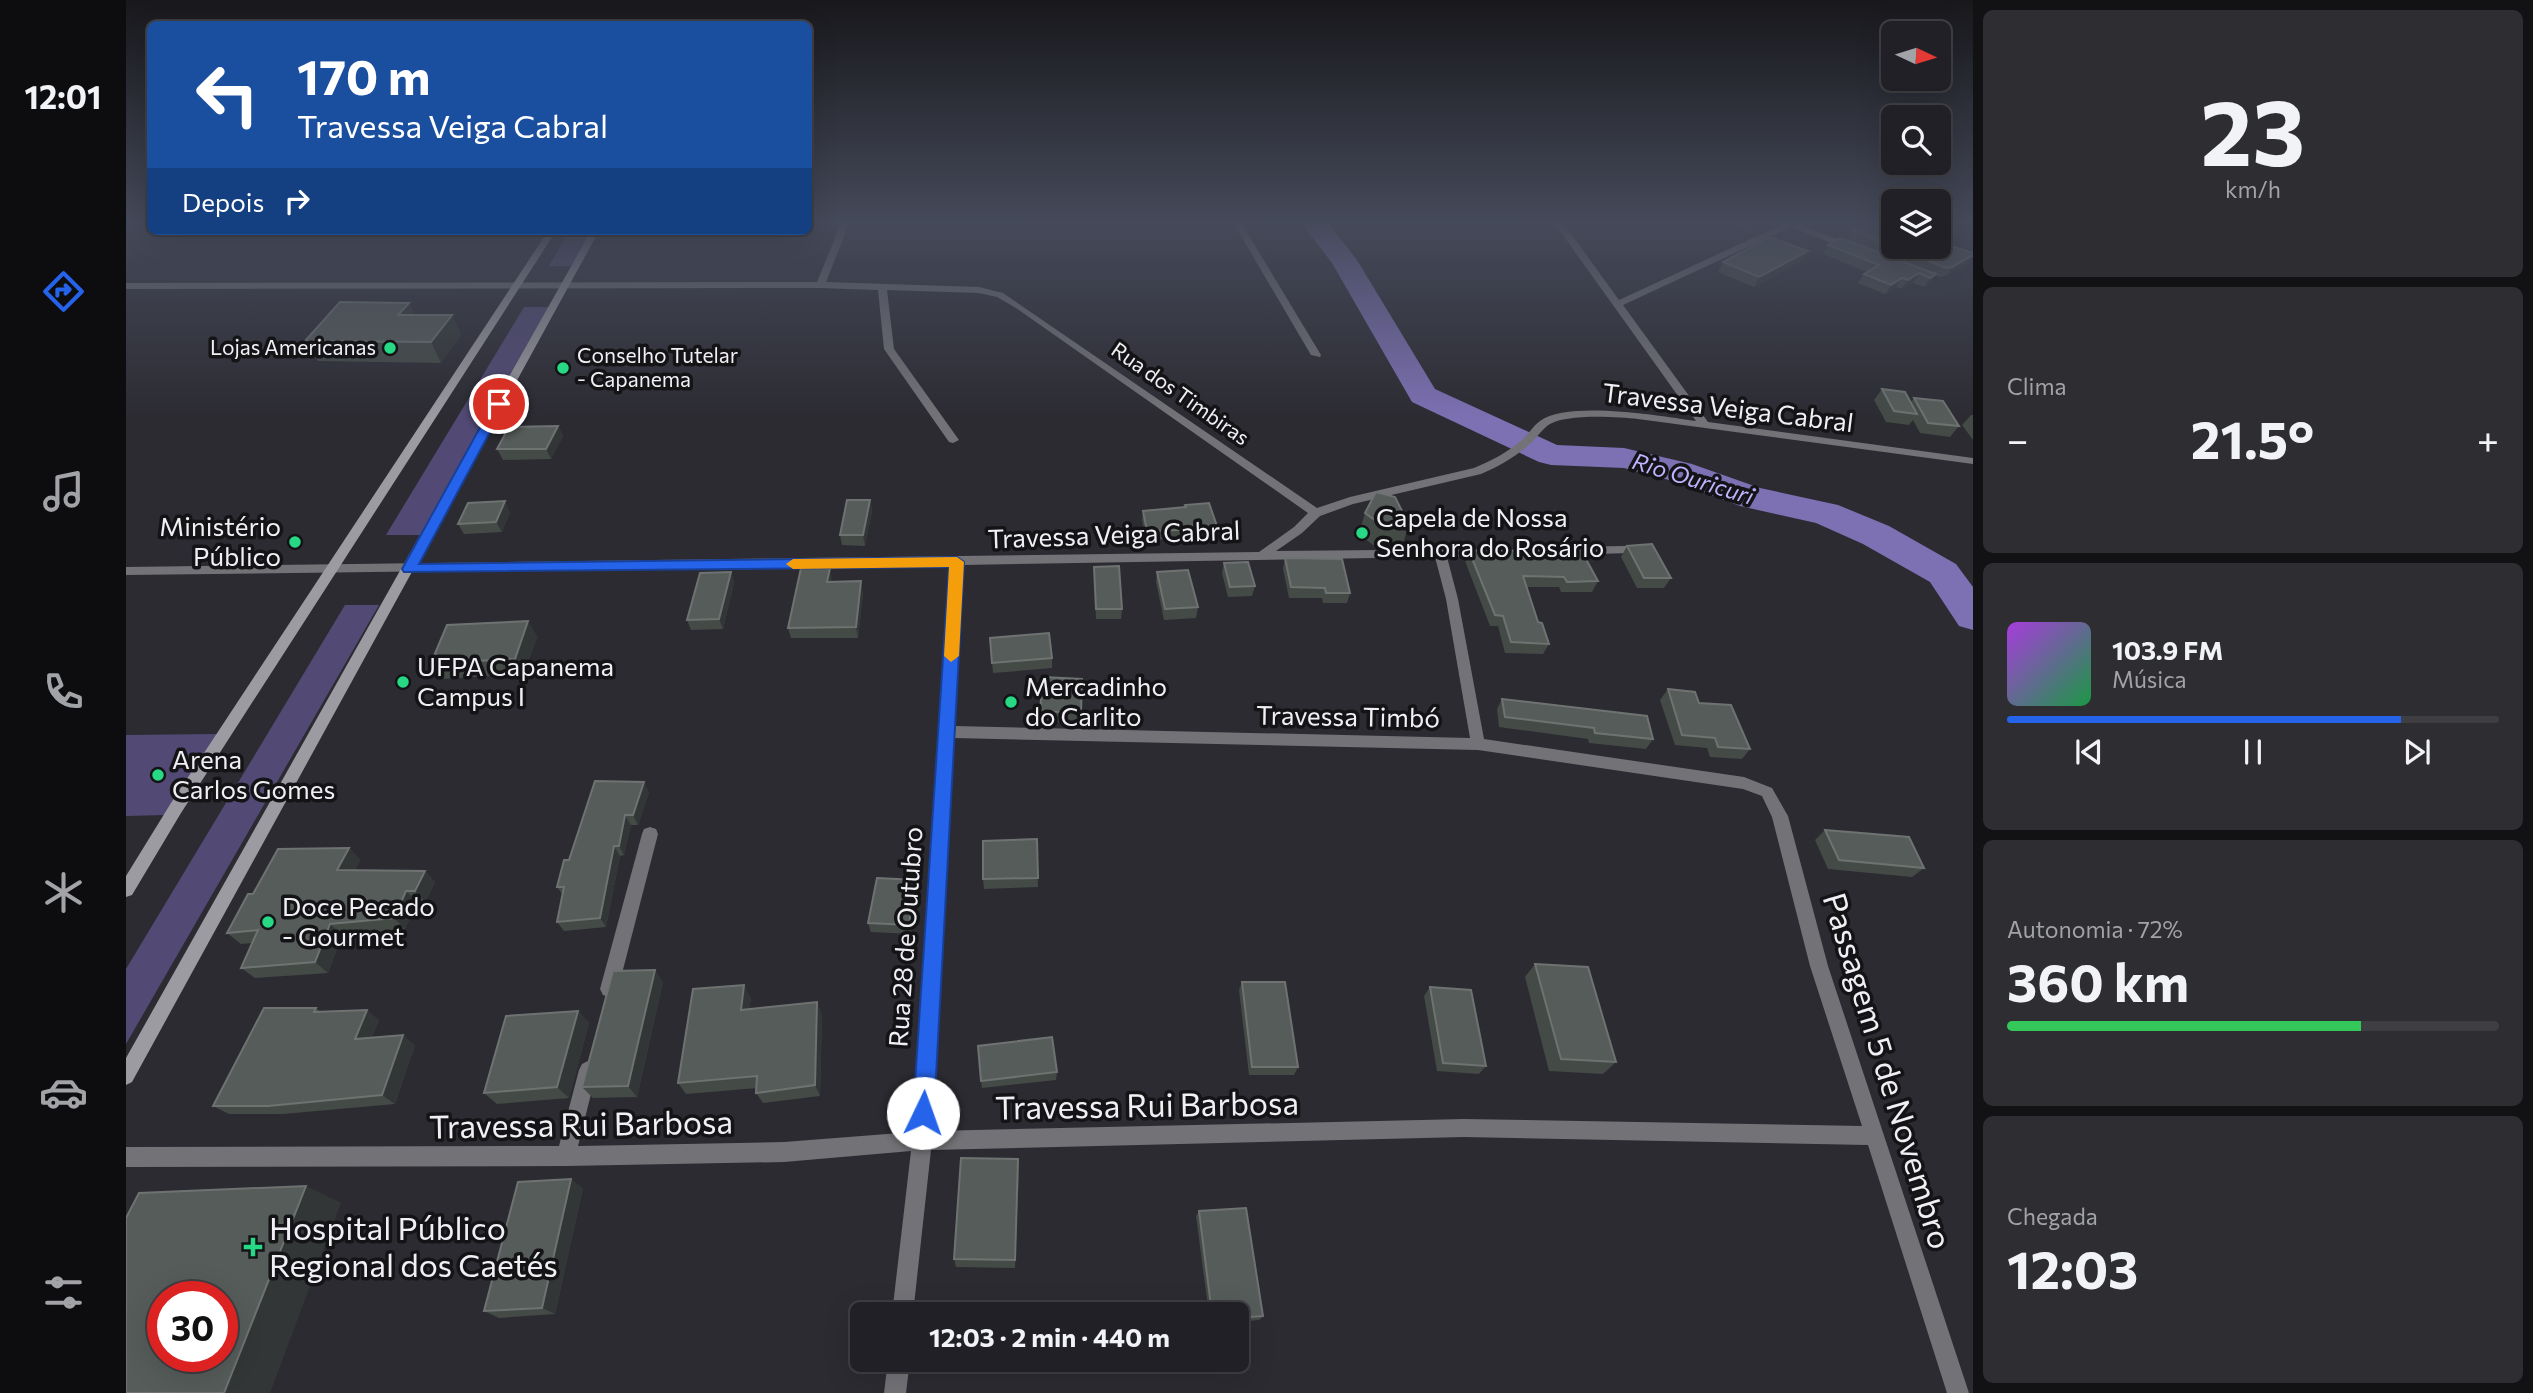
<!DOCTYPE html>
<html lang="pt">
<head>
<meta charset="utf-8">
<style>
	:root { --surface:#212026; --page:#2d2d32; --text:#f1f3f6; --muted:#a2a3a7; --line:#3e3e43; --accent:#2563eb }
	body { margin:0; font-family:Commissioner,sans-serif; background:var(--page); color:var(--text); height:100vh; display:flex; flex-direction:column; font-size:26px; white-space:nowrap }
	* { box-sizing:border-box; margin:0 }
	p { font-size:23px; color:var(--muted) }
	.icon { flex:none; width:38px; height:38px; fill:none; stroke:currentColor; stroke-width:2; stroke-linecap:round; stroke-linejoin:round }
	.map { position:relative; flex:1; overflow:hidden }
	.drawer { display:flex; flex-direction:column; gap:10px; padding:10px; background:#121215; width:560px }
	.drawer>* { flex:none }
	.hud { position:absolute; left:21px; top:21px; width:665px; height:214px; border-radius:10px; box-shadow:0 7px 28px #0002,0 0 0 2px var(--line); background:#1a4fa0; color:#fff; overflow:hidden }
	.needle { width:46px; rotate:94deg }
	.controls { position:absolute; left:1755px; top:21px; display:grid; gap:14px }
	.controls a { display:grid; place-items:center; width:70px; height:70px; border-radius:10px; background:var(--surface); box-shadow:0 7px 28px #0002,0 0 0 2px var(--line); font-size:35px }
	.speed { position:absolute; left:21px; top:1281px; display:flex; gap:14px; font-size:35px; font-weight:700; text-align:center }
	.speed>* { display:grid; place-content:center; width:91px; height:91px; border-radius:50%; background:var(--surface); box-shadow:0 7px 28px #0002,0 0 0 2px var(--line); line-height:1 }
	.speed .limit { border:10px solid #d22; background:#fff; color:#111 }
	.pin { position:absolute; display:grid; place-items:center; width:60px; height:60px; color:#fff; margin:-30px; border:4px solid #fff; border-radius:50%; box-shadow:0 2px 7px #0007 }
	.me { position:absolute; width:77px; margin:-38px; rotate:3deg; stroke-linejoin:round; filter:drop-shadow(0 0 5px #0008) }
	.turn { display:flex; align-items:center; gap:24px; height:147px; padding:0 35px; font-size:32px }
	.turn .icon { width:91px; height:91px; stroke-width:2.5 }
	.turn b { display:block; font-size:49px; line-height:60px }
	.then { display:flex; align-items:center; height:66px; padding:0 35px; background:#0003; gap:14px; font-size:26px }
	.big { font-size:52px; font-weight:700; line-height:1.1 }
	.drawer .card { flex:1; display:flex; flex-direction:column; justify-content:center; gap:10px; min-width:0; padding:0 24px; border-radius:10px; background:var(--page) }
	.drawer .dial { align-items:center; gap:0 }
	.dial b { font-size:91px; line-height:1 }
	.song { display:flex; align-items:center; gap:21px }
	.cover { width:84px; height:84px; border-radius:10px; background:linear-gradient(135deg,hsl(280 70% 55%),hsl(140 70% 35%)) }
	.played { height:7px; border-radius:4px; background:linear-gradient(90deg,var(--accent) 80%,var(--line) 80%) }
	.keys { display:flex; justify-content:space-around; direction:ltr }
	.heat { display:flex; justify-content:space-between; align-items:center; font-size:38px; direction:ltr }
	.charge { height:10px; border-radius:5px; background:linear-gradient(90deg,#34c759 72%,var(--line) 0) }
	.trip { position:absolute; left:724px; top:1302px; width:399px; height:70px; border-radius:10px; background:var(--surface); box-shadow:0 7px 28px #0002,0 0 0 2px var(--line); font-weight:700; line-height:70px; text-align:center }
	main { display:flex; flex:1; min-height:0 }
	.tab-bar { display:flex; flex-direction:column; width:126px; justify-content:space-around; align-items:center; background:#0d0d0f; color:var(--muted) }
	.tab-bar .icon { width:49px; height:49px }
	.tab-bar .current { color:var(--accent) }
	.tab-bar b { font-size:32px; color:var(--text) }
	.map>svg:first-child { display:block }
	.green { fill:#524a75 }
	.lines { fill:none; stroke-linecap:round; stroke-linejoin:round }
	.river { fill:#7d70b3; fill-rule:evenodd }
	.street { fill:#737377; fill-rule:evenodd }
	.secondary { fill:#9c9ba1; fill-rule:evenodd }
	.wall { fill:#444a46 }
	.shaded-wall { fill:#333636 }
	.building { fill:#565c59; stroke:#6e7371; stroke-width:2; fill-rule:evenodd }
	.route { fill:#2563eb; stroke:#184099; stroke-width:2 }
	.slow { fill:#f59e0b }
	.poi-dot { fill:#27d885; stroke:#141417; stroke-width:2.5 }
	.labels { text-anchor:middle; stroke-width:7; stroke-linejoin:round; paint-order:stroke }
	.far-poi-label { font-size:21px; fill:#f0eff4; stroke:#141417; text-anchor:end }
	.far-street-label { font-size:21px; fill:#f0eff4; stroke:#141417 }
	.far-water-label { font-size:23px; font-style:italic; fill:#bfb2fe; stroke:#141417 }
	.street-label { font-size:26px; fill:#f0eff4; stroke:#141417 }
	.poi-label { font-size:26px; fill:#f0eff4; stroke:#141417; text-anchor:start }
	.near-street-label { font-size:32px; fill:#f0eff4; stroke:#141417 }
	.near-poi-label { font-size:32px; fill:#f0eff4; stroke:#141417; text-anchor:start }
</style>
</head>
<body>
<main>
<nav class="tab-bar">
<b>12:01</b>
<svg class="icon current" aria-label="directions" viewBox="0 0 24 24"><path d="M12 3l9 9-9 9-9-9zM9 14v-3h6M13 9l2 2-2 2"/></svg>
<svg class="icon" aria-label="music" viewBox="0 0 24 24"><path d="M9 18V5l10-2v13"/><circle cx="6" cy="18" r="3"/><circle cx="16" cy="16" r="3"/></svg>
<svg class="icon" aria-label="phone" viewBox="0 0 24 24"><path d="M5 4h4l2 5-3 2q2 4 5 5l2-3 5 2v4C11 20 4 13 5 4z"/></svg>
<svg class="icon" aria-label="climate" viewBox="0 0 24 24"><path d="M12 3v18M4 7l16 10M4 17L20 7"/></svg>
<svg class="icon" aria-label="car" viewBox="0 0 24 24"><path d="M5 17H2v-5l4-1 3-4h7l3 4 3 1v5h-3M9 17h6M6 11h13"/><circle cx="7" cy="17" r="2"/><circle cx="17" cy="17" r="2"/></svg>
<svg class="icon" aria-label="filters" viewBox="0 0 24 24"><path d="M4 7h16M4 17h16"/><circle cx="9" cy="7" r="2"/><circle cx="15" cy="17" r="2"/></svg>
</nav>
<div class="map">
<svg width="1847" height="1393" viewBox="0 0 1847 1393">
	<rect width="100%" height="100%" fill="#2c2b32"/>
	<!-- green -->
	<path class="green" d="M444 231H468L448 266H423Z
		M398 307H424L294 535H260Z
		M219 605H253L0 1044V969Z
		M92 734 39 815 0 816V735Z"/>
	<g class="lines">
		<!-- river -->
		<path class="river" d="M1176 224H1203L1231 260 1309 389 1431 445 1498 448 1566 464 1634 488 1712 505 1763 526 1830 564 1847 587V630L1833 626 1804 582 1737 544 1690 523 1614 506 1554 483 1498 468 1425 465 1413 462 1286 402 1206 263Z"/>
		<!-- street -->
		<path class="street" d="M715 224H723L700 282 853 287 877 293 1191 508 1224 497 1348 468C1365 461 1380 453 1395 441 1402 435 1406 427 1414 421 1442 400 1535 416 1570 421L1429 224H1438L1493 300 1657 224H1673L1729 246V250H1723L1665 227 1497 305 1582 422 1847 458V464L1512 419C1491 417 1438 413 1421 426 1415 431 1411 437 1406 442 1391 456 1374 466 1355 474L1227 504 1194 516 1176 533 1150 551 1364 549 1366 552 1360 556 1321 557 1332 599 1358 739 1618 777 1646 788 1662 816 1702 966 1843 1393H1821L1742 1145 1338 1137 805 1150 787 1314H766L785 1151 658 1162 440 1166 0 1167V1147L433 1146 453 1070 456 1064 462 1061 468 1064 471 1070 452 1146 658 1142 787 1132 824 565 0 575V567L1133 552 1168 527 1182 513 890 308 871 297 853 293 761 290 768 349 833 440 827 443 823 442 758 349 752 290 694 288 0 289V283L691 282ZM1309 557 1320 599 1344 738 828 726 836 565ZM827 738 1352 750 1617 789 1636 796 1646 817 1684 966 1736 1126 1338 1119 806 1131Z
			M1108 224H1116L1195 355 1194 357 1185 355Z
			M1500 546 1506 550 1504 553 1436 555 1430 551 1436 547Z
			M524 827 530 829 532 834 492 989 489 995 483 997 477 995 474 989 516 834 518 829Z
			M762 1360H784L780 1393H758Z"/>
		<!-- secondary -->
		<path class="secondary" d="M422 231H430L55 813 6 895 0 897V876L45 803Z
			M465 231H473L6 1082 0 1085V1058Z"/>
	</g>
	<!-- wall -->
	<path class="wall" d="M1605 224H1640L1626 233Z
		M1726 230 1842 263 1820 276 1814 277 1809 275 1804 283 1798 287 1787 283 1775 289 1770 287 1759 294 1732 283 1738 274 1741 272 1697 254 1702 245 1750 251 1721 239Z
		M279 231H413L410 236H281Z
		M1682 251 1676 261 1628 287 1592 272 1597 262Z
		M283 303 289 315H326L335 335 315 363 192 361 179 341Z
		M1756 389 1785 402 1788 398 1833 426 1824 437 1794 433 1787 420 1783 425 1760 422 1748 400Z
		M1845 415H1847V440L1836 425Z
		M432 426 437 436 425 459 377 460 371 449Z
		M744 500 746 511 739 546 716 545 714 535Z
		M1059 505 1092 529 1090 538 1020 540 1016 520 1017 511 1059 508Z
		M384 512 376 532 338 534 332 524Z
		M1239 513 1283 525 1276 546 1247 545 1233 534Z
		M1501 546 1545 578 1538 588H1511L1495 557Z
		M1343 551 1472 581 1466 592H1435L1433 587H1401L1412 622 1423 644 1417 654 1379 653 1372 626H1364L1339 561Z
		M1159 558 1224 593 1221 603H1197L1196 598H1163L1157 569Z
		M1098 563 1129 586 1126 596 1102 597 1096 573Z
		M968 567 996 609 995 619H970Z
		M605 572 608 583 597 629 565 630 561 620Z
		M1031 572 1072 607 1070 618 1038 620 1030 582Z
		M706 579 705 582 737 592 732 638H665L662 628Z
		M402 621 411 637 398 674 316 679 305 663Z
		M864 638 926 658V668L867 673Z
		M956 679 955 723 914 721V711Z
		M1542 689 1573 703 1624 749 1616 759 1584 757 1581 748 1549 745 1534 700Z
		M1376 699 1527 739 1520 749 1463 743 1462 739 1373 727 1371 709Z
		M523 792 512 825H505L498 855 494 856 480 927 438 931 431 922 437 895 431 887 443 860Z
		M1699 830 1798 868 1786 877 1702 869 1689 840Z
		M911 839 912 887 858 889 857 879Z
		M223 848 234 860 229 870 299 871 309 882 299 902H291L279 929 216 935 202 973 129 978 115 968 126 943 115 944 101 933 127 894Z
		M790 880 792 889 785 934 745 932 742 923Z
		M1409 964 1490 1062 1477 1074 1423 1071 1399 977Z
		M537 982 511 1097 467 1098 456 1087Z
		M1116 982 1172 1067 1168 1075H1123L1113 990Z
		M1304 987 1360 1066 1353 1074 1311 1071 1298 996Z
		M625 998 623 1009 696 1014 694 1096 637 1103 630 1093 631 1088 560 1094 552 1083Z
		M190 1008 195 1012 253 1020 246 1037 289 1045 269 1104 157 1114H103L87 1106Z
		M452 1011 463 1023 443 1098 371 1104 358 1093Z
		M931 1072 930 1080 856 1088 855 1081Z
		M892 1159 893 1169 889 1268 830 1267 828 1259Z
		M457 1188 429 1314 373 1318 358 1311Z
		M1073 1211 1137 1316 1133 1320 1111 1322V1314H1083L1070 1216Z"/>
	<!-- shaded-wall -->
	<path class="shaded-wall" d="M1630 224H1640L1626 233Z
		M1682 251 1676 261 1628 287 1633 277Z
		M1847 255 1842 263 1820 276 1826 267Z
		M1793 273 1787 283 1775 289 1782 280Z
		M1810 274 1804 283 1798 287 1804 278Z
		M1776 278 1770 287 1759 294 1765 285Z
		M283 303 293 323 272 315Z
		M326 315 335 335 315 363 305 342Z
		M432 426 437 436 425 459 420 449Z
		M744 500 746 511 739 546 737 535Z
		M379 501 384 512 376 532 370 522Z
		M704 568 706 579 703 593 701 582Z
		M605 572 608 583 597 629 593 619Z
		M735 581 737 592 732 638 730 627Z
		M402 621 411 637 398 674 389 659Z
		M518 782 523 792 512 825 507 815Z
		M499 815 505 825 498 855 493 846Z
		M488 846 494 856 480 927 474 918Z
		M223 848 234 860 223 881 211 870Z
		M299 871 309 882 299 902 289 891Z
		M790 880 792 889 785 934 783 925Z
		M280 891 291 902 279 929 268 918Z
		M204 924 216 935 202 973 189 962Z
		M529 970 537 982 511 1097 502 1086Z
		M618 985 625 998 622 1022 615 1010Z
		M691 1002 696 1014 694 1096 689 1085Z
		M241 1010 253 1020 242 1048 229 1039Z
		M452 1011 463 1023 443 1098 431 1087Z
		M277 1035 289 1045 269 1104 256 1095Z
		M892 1159 893 1169 889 1268V1260Z
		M445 1179 457 1188 429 1314 416 1308Z
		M180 1186 215 1203 144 1393H98Z"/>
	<!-- building -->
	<path class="building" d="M1736 224H1768V247H1813V242L1847 253V255L1826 267 1820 268 1726 230Z
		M1644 237 1682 251 1633 277 1597 262Z
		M1714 238 1810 274 1804 278 1793 273 1782 280 1776 278 1765 285 1738 274 1753 265 1702 245Z
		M214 302 283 303 272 315H326L305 342 179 341Z
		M1756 389 1779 392 1791 414 1768 411Z
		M1788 398 1817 401 1833 426 1802 423Z
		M432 426 420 449H371L383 427Z
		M1250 492 1269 497 1283 525 1254 524 1239 513Z
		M721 500H744L737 535H714Z
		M379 501 370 522 332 524 342 503Z
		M1083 503 1092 529 1021 531 1017 511 1060 507 1059 505Z
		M1526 544 1545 578H1518L1501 546Z
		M1455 550 1472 581 1441 582 1438 577 1397 576 1412 622 1416 623 1423 644 1385 642 1377 616 1369 615 1343 551Z
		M1159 558 1216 559 1224 593H1200L1199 588 1165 587Z
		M1122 562 1129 586 1104 587 1098 563Z
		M993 566 996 609H970L968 567Z
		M675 568H704L701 582 735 581 730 627 662 628Z
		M1062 570 1072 607 1039 609 1031 572Z
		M605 572 593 619 561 620 574 573Z
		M402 621 389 659 305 663 321 625Z
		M923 633 926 658 866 663 864 638Z
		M917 677 956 679 955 713 914 711Z
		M1542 689 1569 692 1573 703 1605 705 1624 749 1592 747 1589 738 1556 735Z
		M1376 699 1521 716 1527 739 1469 733 1468 728 1379 717Z
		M469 781 518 782 507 815H499L493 846H488L474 918 431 922 438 887H431L438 860H443Z
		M1699 830 1783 837 1798 868 1713 860Z
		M911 839 912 878 857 879V841Z
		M223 848 211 870 299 871 289 891H280L268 918 204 924 189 962 115 968 132 930 101 933 122 894H127L152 849Z
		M751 878 790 880 783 925 742 923Z
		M1409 964 1462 967 1490 1062 1435 1059Z
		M529 970 502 1086 456 1087 487 971Z
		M1116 982H1159L1172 1067H1126Z
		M618 985 615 1010 691 1002 689 1085 630 1093 631 1076 552 1083 567 989Z
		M1304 987 1345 990 1360 1066 1317 1063Z
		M138 1008H190L188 1012 241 1010 229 1039 277 1035 256 1095 142 1106H87Z
		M452 1011 431 1087 358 1093 380 1016Z
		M926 1037 931 1072 855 1081 852 1046Z
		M835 1158 892 1159 889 1260 828 1259Z
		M445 1179 416 1308 358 1311 392 1182Z
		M180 1186 98 1393H0V1218L13 1193ZM37 1297H96V1356H37Z
		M1120 1208 1137 1316 1111 1318V1314H1086L1073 1211Z"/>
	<!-- sky -->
	<linearGradient id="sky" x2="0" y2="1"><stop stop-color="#18181c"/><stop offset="0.53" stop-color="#454a5a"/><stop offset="1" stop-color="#454a5a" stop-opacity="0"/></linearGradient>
	<rect width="1847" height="419" fill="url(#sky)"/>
	<!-- route -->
	<path class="route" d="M373 400 379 404 293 564 831 557 838 562 808 1113 805 1121 797 1124 790 1121 787 1113 823 567 278 572 276 569 367 404Z"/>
	<!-- slow -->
	<path class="slow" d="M831 557 838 562 833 656 825 662 818 656 823 567 667 569 660 564 667 559Z"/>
	<!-- markers -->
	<g class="poi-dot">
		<circle cx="264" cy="348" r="7"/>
		<circle cx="437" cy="368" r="7"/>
		<circle cx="1236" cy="533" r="7"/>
		<circle cx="169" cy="542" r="7"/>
		<circle cx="277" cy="682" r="7"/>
		<circle cx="885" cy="702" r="7"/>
		<circle cx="32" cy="775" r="7"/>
		<circle cx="142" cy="922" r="7"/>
		<path d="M123.5 1236.5h7v7h7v7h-7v7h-7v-7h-7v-7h7z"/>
	</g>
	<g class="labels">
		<!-- far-poi labels -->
		<g class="far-poi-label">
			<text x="250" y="355">Lojas Americanas</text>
			<text x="451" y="363" text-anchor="start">Conselho Tutelar<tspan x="451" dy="24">- Capanema</tspan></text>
		</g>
		<!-- far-street labels -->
		<g class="far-street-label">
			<text transform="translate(1054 394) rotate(35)" y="7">Rua dos Timbiras</text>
		</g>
		<!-- far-water labels -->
		<g class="far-water-label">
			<text transform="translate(1567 479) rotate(17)" y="8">Rio Ouricuri</text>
		</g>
		<!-- street labels -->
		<g class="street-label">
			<text transform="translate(1602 408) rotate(7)" y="9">Travessa Veiga Cabral</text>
			<text transform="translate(988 535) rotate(-2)" y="9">Travessa Veiga Cabral</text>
			<text transform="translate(1222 717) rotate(1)" y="9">Travessa Timbó</text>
			<text transform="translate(780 937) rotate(-86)" y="9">Rua 28 de Outubro</text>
		</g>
		<!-- poi labels -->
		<g class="poi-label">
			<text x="1250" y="527">Capela de Nossa<tspan x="1250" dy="30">Senhora do Rosário</tspan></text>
			<text x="155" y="536" text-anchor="end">Ministério<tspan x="155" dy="30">Público</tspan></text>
			<text x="291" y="676">UFPA Capanema<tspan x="291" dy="30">Campus I</tspan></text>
			<text x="899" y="696">Mercadinho<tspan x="899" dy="30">do Carlito</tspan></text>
			<text x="46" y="769">Arena<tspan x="46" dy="30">Carlos Gomes</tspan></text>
			<text x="156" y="916">Doce Pecado<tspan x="156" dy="30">- Gourmet</tspan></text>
		</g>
		<!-- near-street labels -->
		<g class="near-street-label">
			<text transform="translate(1761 1071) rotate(73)" y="11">Passagem 5 de Novembro</text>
			<text transform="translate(1021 1106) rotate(-1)" y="11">Travessa Rui Barbosa</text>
			<text transform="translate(455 1125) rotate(-1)" y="11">Travessa Rui Barbosa</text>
		</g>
		<!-- near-poi labels -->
		<g class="near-poi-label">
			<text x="143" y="1240">Hospital Público<tspan x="143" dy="37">Regional dos Caetés</tspan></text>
		</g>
	</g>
</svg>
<div class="controls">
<a><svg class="needle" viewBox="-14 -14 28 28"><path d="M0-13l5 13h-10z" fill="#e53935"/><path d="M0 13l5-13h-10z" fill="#a2a3a7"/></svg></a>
<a><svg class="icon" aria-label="search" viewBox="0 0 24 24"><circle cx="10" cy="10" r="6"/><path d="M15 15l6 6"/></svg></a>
<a><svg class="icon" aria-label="layers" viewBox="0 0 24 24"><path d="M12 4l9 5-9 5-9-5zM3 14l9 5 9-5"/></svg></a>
</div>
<div class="speed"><div class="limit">30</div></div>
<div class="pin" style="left:373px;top:404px;background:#d93025"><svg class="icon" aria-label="arrive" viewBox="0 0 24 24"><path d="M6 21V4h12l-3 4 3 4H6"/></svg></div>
<svg class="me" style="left:797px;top:1113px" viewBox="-20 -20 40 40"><circle r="19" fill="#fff"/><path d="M0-13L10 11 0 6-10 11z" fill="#2563eb"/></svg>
<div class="trip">12:03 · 2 min · 440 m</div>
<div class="hud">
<div class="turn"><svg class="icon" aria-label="left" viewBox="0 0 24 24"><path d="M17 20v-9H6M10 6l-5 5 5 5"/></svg><div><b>170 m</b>Travessa Veiga Cabral</div></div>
<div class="then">Depois<svg class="icon" aria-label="right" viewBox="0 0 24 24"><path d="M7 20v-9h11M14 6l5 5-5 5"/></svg></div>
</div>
</div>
<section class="drawer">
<div class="card dial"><b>23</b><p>km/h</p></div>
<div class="card"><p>Clima</p>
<div class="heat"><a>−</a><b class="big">21.5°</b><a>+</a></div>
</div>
<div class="card">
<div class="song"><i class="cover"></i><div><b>103.9 FM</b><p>Música</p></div></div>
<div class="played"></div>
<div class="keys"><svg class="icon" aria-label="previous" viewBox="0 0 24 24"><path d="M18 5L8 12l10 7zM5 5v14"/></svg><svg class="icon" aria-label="pause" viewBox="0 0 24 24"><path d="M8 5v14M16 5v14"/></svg><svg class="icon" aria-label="next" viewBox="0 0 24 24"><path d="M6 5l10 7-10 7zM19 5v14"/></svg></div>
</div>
<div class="card"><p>Autonomia · 72%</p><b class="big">360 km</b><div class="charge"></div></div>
<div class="card"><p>Chegada</p><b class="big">12:03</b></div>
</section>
</main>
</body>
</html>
